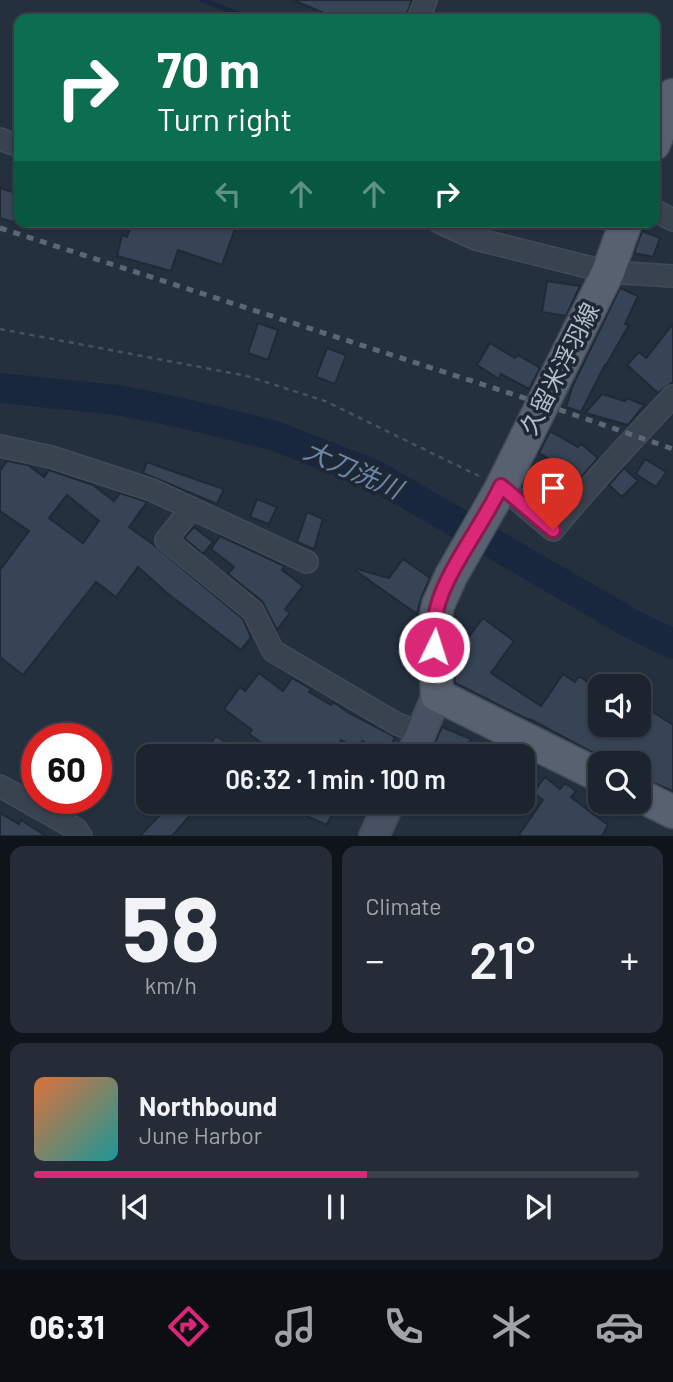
<!DOCTYPE html>
<html lang="en">
<head>
<meta charset="utf-8">
<style>
	:root { --surface:#1c242f; --page:#252c37; --text:#f1f3f6; --muted:#a0a4aa; --line:#3a414b; --accent:#db2777 }
	body { margin:0; font-family:Barlow,"Noto Sans JP",sans-serif; background:var(--page); color:var(--text); height:100vh; display:flex; flex-direction:column; font-size:26px; white-space:nowrap }
	* { box-sizing:border-box; margin:0 }
	p { font-size:23px; color:var(--muted) }
	.icon { flex:none; width:38px; height:38px; fill:none; stroke:currentColor; stroke-width:2; stroke-linecap:round; stroke-linejoin:round }
	.map { position:relative; height:836px; overflow:hidden }
	.sheet { display:flex; flex-direction:column; gap:10px; padding:10px; background:#0f141a; flex:1 }
	.sheet>* { flex:none }
	.hud { position:absolute; left:14px; top:14px; width:646px; height:214px; border-radius:14px; box-shadow:0 2px 5px #0004,0 0 0 2px var(--line); background:#0b6e4f; color:#fff; overflow:hidden }
	.controls { position:absolute; left:588px; top:674px; display:grid; gap:14px }
	.controls a { display:grid; place-items:center; width:63px; height:63px; border-radius:14px; background:var(--surface); box-shadow:0 2px 5px #0004,0 0 0 2px var(--line); font-size:35px }
	.speed { position:absolute; left:21px; top:723px; display:flex; gap:14px; font-size:35px; font-weight:700; text-align:center }
	.speed>* { display:grid; place-content:center; width:91px; height:91px; border-radius:50%; background:var(--surface); box-shadow:0 2px 5px #0004,0 0 0 2px var(--line); line-height:1 }
	.speed .limit { border:10px solid #d22; background:#fff; color:#111 }
	.pin { position:absolute; display:grid; place-items:center; width:60px; height:60px; color:#fff; margin:-72px -30px; border-radius:50% 50% 50% 0; rotate:-45deg; box-shadow:0 0 7px #0007 }
	.pin .icon { rotate:45deg }
	.me { position:absolute; width:77px; margin:-38px; rotate:4deg; stroke-linejoin:round; filter:drop-shadow(0 0 5px #0008) }
	.turn { display:flex; align-items:center; gap:24px; height:147px; padding:0 28px; font-size:32px }
	.turn .icon { width:91px; height:91px; stroke-width:2.5 }
	.turn b { display:block; font-size:49px; line-height:60px }
	.lanes { display:flex; align-items:center; height:66px; padding:0 28px; background:#0003; justify-content:center; gap:35px; direction:ltr }
	.lanes .off { opacity:.35 }
	.big { font-size:52px; font-weight:600; line-height:1.1 }
	.sheet .tile { flex:1; display:flex; flex-direction:column; justify-content:center; gap:10px; min-width:0; padding:0 24px; border-radius:14px; background:var(--page) }
	.sheet .dial { align-items:center; gap:0 }
	.dial b { font-size:91px; line-height:1 }
	.song { display:flex; align-items:center; gap:21px }
	.cover { width:84px; height:84px; border-radius:10px; background:linear-gradient(135deg,hsl(20 70% 55%),hsl(180 70% 35%)) }
	.played { height:7px; border-radius:4px; background:linear-gradient(90deg,var(--accent) 55%,var(--line) 55%) }
	.keys { display:flex; justify-content:space-around; direction:ltr }
	.heat { display:flex; justify-content:space-between; align-items:center; font-size:38px; direction:ltr }
	.sheet .tiles { flex:1; display:grid; gap:10px; grid-template-columns:1fr 1fr }
	.tile:last-child { grid-column:span 2 }
	.trip { position:absolute; left:136px; top:744px; width:399px; height:70px; border-radius:14px; background:var(--surface); box-shadow:0 2px 5px #0004,0 0 0 2px var(--line); font-weight:600; line-height:70px; text-align:center }
	.tabs { display:flex; height:112px; justify-content:space-around; align-items:center; background:#0b0e13; color:var(--muted) }
	.tabs .icon { width:49px; height:49px }
	.tabs .on { color:var(--accent) }
	.tabs b { font-size:32px; color:var(--text) }
	.map>svg:first-child { display:block }
	.lines { fill:none; stroke-linecap:round; stroke-linejoin:round }
	.stream { stroke:#18273d; stroke-width:5 }
	.river { stroke:#18273d; stroke-width:30 }
	.building { fill:#374455; stroke:#202936; stroke-width:2; fill-rule:evenodd }
	.minor-casing { stroke:#424b58; stroke-width:24 }
	.secondary-casing { stroke:#424b58; stroke-width:32 }
	.primary-casing { stroke:#424b58; stroke-width:35 }
	.path { stroke:#405658; stroke-width:2.5; stroke-dasharray:5 5; stroke-linecap:butt }
	.minor { stroke:#39424f; stroke-width:21 }
	.secondary { stroke:#475162; stroke-width:28 }
	.primary { stroke:#57616f; stroke-width:32 }
	.rail { stroke:#5b6676; stroke-width:5; stroke-dasharray:7 7; stroke-linecap:butt }
	.route-casing { stroke:#8e194d; stroke-width:18 }
	.route { stroke:#db2777; stroke-width:12 }
	.labels { text-anchor:middle; stroke-width:7; stroke-linejoin:round; paint-order:stroke }
	.street-label { font-size:24px; fill:#b5bdca; stroke:#1e2734 }
	.water-label { font-size:26px; font-style:italic; fill:#6e87a8; stroke:#1e2734 }
</style>
</head>
<body>
<div class="map">
<svg width="673" height="836" viewBox="0 0 673 836">
	<rect width="100%" height="100%" fill="#25303f"/>
	<g class="lines">
		<!-- stream -->
		<path class="stream" d="M202 0 252 19"/>
		<!-- river -->
		<path class="river" d="M0 388 117 400 182 413 272 435 373 474 630 623 673 644"/>
	</g>
	<!-- building -->
	<path class="building" d="M293 0H412L405 19H338Z
		M0 188 19 194V224L0 218Z
		M132 222H227L236 226 222 265 178 250 171 271 117 256 122 235 127 237Z
		M642 231 660 238 653 257 634 253Z
		M547 281 580 286 566 316 542 312Z
		M620 288 638 296 625 324 629 325 606 365H605L581 412 566 407 573 385Z
		M258 323 278 330 268 360 248 353Z
		M673 324V382L658 393 627 365 639 352 646 358Z
		M490 343 515 358 518 355 540 368 529 389 501 374 499 379 477 365Z
		M327 348 346 355 335 384 316 377Z
		M602 394 625 401 627 398 644 405 628 425 585 413Z
		M550 431 578 447 581 444 598 458 551 511 532 493 560 465 539 453Z
		M645 459 666 472 656 487 636 474Z
		M7 461 28 465 44 477 49 470 93 485 114 501 120 493 147 502 129 527 154 545 243 619 251 637 241 650 167 593 138 567 116 597 96 582 23 675 0 657V570L29 531 0 511V471ZM67 495 99 521 83 543 49 518Z
		M147 462 186 476 224 489 217 504 143 473Z
		M624 468 638 481 622 497 609 485Z
		M257 499 277 507 269 524 250 517Z
		M307 512 323 519 314 549 297 542Z
		M194 527 213 542 203 554 184 538Z
		M220 536 284 566 282 570 303 586 285 609 290 613 277 630 262 601 228 574 234 567 211 549Z
		M403 559 430 578 421 598 417 614 356 571 357 569 389 578Z
		M483 618 514 641 491 673 541 706 563 674 575 682 579 676 600 691V724H639V703L673 725V791L639 777V763H612L530 719 529 720 455 683 453 650 457 652Z
		M259 673 283 691 292 678 311 689 309 692 331 705 333 702 349 713 395 737 388 754 362 741 359 749 341 740 332 756H293L277 747 274 752 249 734 252 730 224 709 240 687 245 691Z
		M442 727 471 739 461 756H441L431 751Z
		M216 736 247 756H201Z
		M545 777 560 789 565 783 576 791 571 797 608 825 602 836H518L543 800 533 793Z
		M162 802H202L172 836H140L160 815 154 810Z
		M291 802H338L327 825 308 817 309 814Z
		M0 813 19 824 21 820 46 836H0Z"/>
	<g class="lines">
		<defs>
			<path id="minor" d="M418 19 426 0
				M0 139 19 146
				M654 210 673 220
				M439 222 476 239 608 272 673 276
				M0 446 51 457 152 490 307 562
				M501 486 553 530C591 483 632 440 673 396
				M192 508 166 540 253 611 273 651 397 724 422 733
				M0 786 76 829 81 836"/>
			<path id="secondary" d="M411 756 437 695
				M374 836 390 802"/>
			<path id="primary" d="M654 144 673 95
				M600 776 437 695 434 626 438 605 451 576 499 492 608 272 626 222
				M639 795 673 812"/>
		</defs>
		<!-- minor casing -->
		<use href="#minor" class="minor-casing"/>
		<!-- secondary casing -->
		<use href="#secondary" class="secondary-casing"/>
		<!-- primary casing -->
		<use href="#primary" class="primary-casing"/>
		<!-- path -->
		<path class="path" d="M0 329 247 376 325 401 479 476"/>
		<!-- minor -->
		<use href="#minor" class="minor"/>
		<!-- secondary -->
		<use href="#secondary" class="secondary"/>
		<!-- primary -->
		<use href="#primary" class="primary"/>
		<!-- rail -->
		<path class="rail" d="M0 228 543 404 673 449"/>
	</g>
	<g class="lines">
		<defs>
			<path id="route" d="M434 647C434 634 434 621 437 608 446 571 484 523 501 486L553 530"/>
		</defs>
		<!-- route casing -->
		<use href="#route" class="route-casing"/>
		<!-- route -->
		<use href="#route" class="route"/>
	</g>
	<g class="labels">
		<!-- street labels -->
		<g class="street-label">
			<text transform="translate(560 369) rotate(-63)" y="8">久留米浮羽線</text>
		</g>
		<!-- water labels -->
		<g class="water-label">
			<text transform="translate(353 470) rotate(24)" y="9">大刀洗川</text>
		</g>
	</g>
</svg>
<div class="controls">
<a><svg class="icon" aria-label="sound" viewBox="0 0 24 24"><path d="M4 9h4l5-4v14l-5-4H4zM17 9q2 3 0 6"/></svg></a>
<a><svg class="icon" aria-label="search" viewBox="0 0 24 24"><circle cx="10" cy="10" r="6"/><path d="M15 15l6 6"/></svg></a>
</div>
<div class="speed"><div class="limit">60</div></div>
<div class="pin" style="left:553px;top:530px;background:#d93025"><svg class="icon" aria-label="arrive" viewBox="0 0 24 24"><path d="M6 21V4h12l-3 4 3 4H6"/></svg></div>
<svg class="me" style="left:434px;top:647px" viewBox="-20 -20 40 40"><circle r="17" fill="#db2777" stroke="#fff" stroke-width="3"/><path d="M0-11L8 9 0 5-8 9z" fill="#fff"/></svg>
<div class="trip">06:32 · 1 min · 100 m</div>
<div class="hud">
<div class="turn"><svg class="icon" aria-label="right" viewBox="0 0 24 24"><path d="M7 20v-9h11M14 6l5 5-5 5"/></svg><div><b>70 m</b>Turn right</div></div>
<div class="lanes"><svg class="icon off" aria-label="left" viewBox="0 0 24 24"><path d="M17 20v-9H6M10 6l-5 5 5 5"/></svg><svg class="icon off" aria-label="ahead" viewBox="0 0 24 24"><path d="M12 20V5M6 11l6-6 6 6"/></svg><svg class="icon off" aria-label="ahead" viewBox="0 0 24 24"><path d="M12 20V5M6 11l6-6 6 6"/></svg><svg class="icon" aria-label="right" viewBox="0 0 24 24"><path d="M7 20v-9h11M14 6l5 5-5 5"/></svg></div>
</div>
</div>
<section class="sheet">
<div class="tiles">
<div class="tile dial"><b>58</b><p>km/h</p></div>
<div class="tile"><p>Climate</p>
<div class="heat"><a>−</a><b class="big">21°</b><a>+</a></div>
</div>
<div class="tile">
<div class="song"><i class="cover"></i><div><b>Northbound</b><p>June Harbor</p></div></div>
<div class="played"></div>
<div class="keys"><svg class="icon" aria-label="previous" viewBox="0 0 24 24"><path d="M18 5L8 12l10 7zM5 5v14"/></svg><svg class="icon" aria-label="pause" viewBox="0 0 24 24"><path d="M8 5v14M16 5v14"/></svg><svg class="icon" aria-label="next" viewBox="0 0 24 24"><path d="M6 5l10 7-10 7zM19 5v14"/></svg></div>
</div>
</div>
</section>
<nav class="tabs">
<b>06:31</b>
<svg class="icon on" aria-label="directions" viewBox="0 0 24 24"><path d="M12 3l9 9-9 9-9-9zM9 14v-3h6M13 9l2 2-2 2"/></svg>
<svg class="icon" aria-label="music" viewBox="0 0 24 24"><path d="M9 18V5l10-2v13"/><circle cx="6" cy="18" r="3"/><circle cx="16" cy="16" r="3"/></svg>
<svg class="icon" aria-label="phone" viewBox="0 0 24 24"><path d="M5 4h4l2 5-3 2q2 4 5 5l2-3 5 2v4C11 20 4 13 5 4z"/></svg>
<svg class="icon" aria-label="climate" viewBox="0 0 24 24"><path d="M12 3v18M4 7l16 10M4 17L20 7"/></svg>
<svg class="icon" aria-label="car" viewBox="0 0 24 24"><path d="M5 17H2v-5l4-1 3-4h7l3 4 3 1v5h-3M9 17h6M6 11h13"/><circle cx="7" cy="17" r="2"/><circle cx="17" cy="17" r="2"/></svg>
</nav>
</body>
</html>
